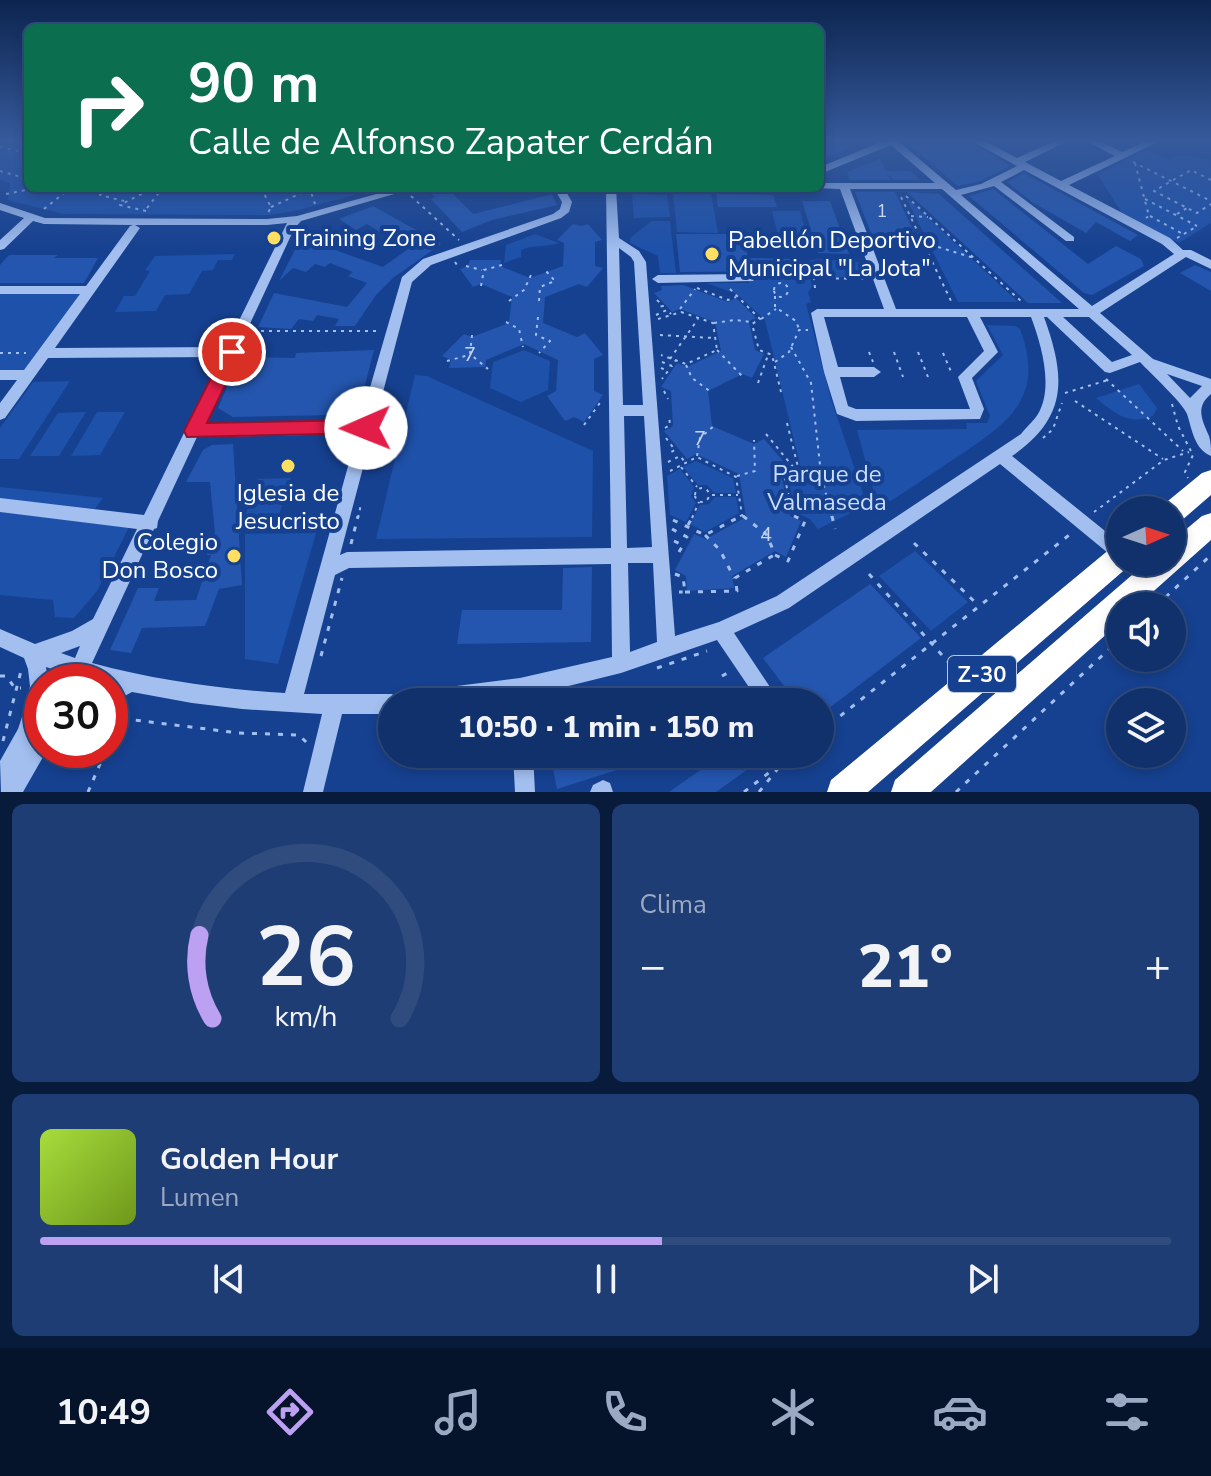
<!DOCTYPE html>
<html lang="es">
<head>
<meta charset="utf-8">
<style>
	:root { --surface:#10316c; --page:#1e3d74; --text:#f1f3f6; --muted:#9ca9c2; --line:#304c7f; --accent:#bca0f2 }
	body { margin:0; font-family:"Nunito Sans",sans-serif; background:var(--page); color:var(--text); height:100vh; display:flex; flex-direction:column; font-size:30px; white-space:nowrap }
	* { box-sizing:border-box; margin:0 }
	p { font-size:26px; color:var(--muted) }
	.icon { flex:none; width:44px; height:44px; fill:none; stroke:currentColor; stroke-width:2; stroke-linecap:round; stroke-linejoin:round }
	.map { position:relative; height:792px; overflow:hidden }
	.drawer { display:flex; flex-direction:column; gap:12px; padding:12px; background:#091b3b; flex:1 }
	.drawer>* { flex:none }
	.banner { position:absolute; left:24px; top:24px; width:800px; height:168px; border-radius:12px; box-shadow:0 4px 12px #0003,0 0 0 2px var(--line); background:#0b6e4f; color:#fff; overflow:hidden }
	.needle { width:52px; rotate:87deg }
	.controls { position:absolute; left:1106px; top:496px; display:grid; gap:16px }
	.controls a { display:grid; place-items:center; width:80px; height:80px; border-radius:50%; background:var(--surface); box-shadow:0 4px 12px #0003,0 0 0 2px var(--line); font-size:40px }
	.speed { position:absolute; left:24px; top:664px; display:flex; gap:16px; font-size:40px; font-weight:700; text-align:center }
	.speed>* { display:grid; place-content:center; width:104px; height:104px; border-radius:50%; background:var(--surface); box-shadow:0 4px 12px #0003,0 0 0 2px var(--line); line-height:1 }
	.speed .limit { border:12px solid #d22; background:#fff; color:#111 }
	.pin { position:absolute; display:grid; place-items:center; width:68px; height:68px; color:#fff; margin:-34px; border:4px solid #fff; border-radius:50%; box-shadow:0 2px 8px #0007 }
	.me { position:absolute; width:88px; margin:-44px; rotate:269deg; stroke-linejoin:round; filter:drop-shadow(0 0 6px #0008) }
	.turn { display:flex; align-items:center; gap:28px; height:168px; padding:0 32px; font-size:36px }
	.turn .icon { width:104px; height:104px; stroke-width:2.5 }
	.turn b { display:block; font-size:56px; line-height:68px }
	.big { font-size:60px; font-weight:800; line-height:1.1 }
	.drawer .tile { flex:1; display:flex; flex-direction:column; justify-content:center; gap:12px; min-width:0; padding:0 28px; border-radius:12px; background:var(--page) }
	.drawer .dial { align-items:center; gap:0 }
	.dial svg { height:208px; overflow:visible; fill:none; stroke:var(--line); stroke-width:7; stroke-linecap:round; text-anchor:middle }
	.dial text { fill:var(--text); stroke:none }
	.song { display:flex; align-items:center; gap:24px }
	.cover { width:96px; height:96px; border-radius:12px; background:linear-gradient(135deg,hsl(80 70% 55%),hsl(80 70% 35%)) }
	.played { height:8px; border-radius:4px; background:linear-gradient(90deg,var(--accent) 55%,var(--line) 55%) }
	.keys { display:flex; justify-content:space-around; direction:ltr }
	.heat { display:flex; justify-content:space-between; align-items:center; font-size:44px; direction:ltr }
	.drawer .tiles { flex:1; display:grid; gap:12px; grid-template-columns:1fr 1fr }
	.tile:last-child { grid-column:span 2 }
	.trip { position:absolute; left:378px; top:688px; width:456px; height:80px; border-radius:40px; background:var(--surface); box-shadow:0 4px 12px #0003,0 0 0 2px var(--line); font-weight:800; line-height:80px; text-align:center }
	.dock { display:flex; height:128px; justify-content:space-around; align-items:center; background:#06142b; color:var(--muted) }
	.dock .icon { width:56px; height:56px }
	.dock .on { color:var(--accent) }
	.dock b { font-size:36px; color:var(--text) }
	.map>svg:first-child { display:block }
	.green { fill:#1e51aa }
	.building { fill:#2456af }
	.lines { fill:none; stroke-linecap:round; stroke-linejoin:round }
	.path-far1 { stroke:#a2bff0; stroke-width:2; stroke-dasharray:3 5; stroke-linecap:butt }
	.path { stroke:#a2bff0; stroke-width:3; stroke-dasharray:5 8; stroke-linecap:butt }
	.minor { fill:#a2bff0; fill-rule:evenodd }
	.highway { fill:#fff; fill-rule:evenodd }
	.route { fill:#e11d48; stroke:#92132f; stroke-width:2 }
	.poi-dot { fill:#ffdf62; stroke:#164190; stroke-width:3 }
	.labels { text-anchor:middle; stroke-width:8; stroke-linejoin:round; paint-order:stroke }
	.far-number-label { font-size:18px; fill:#c8d5eb }
	.number-label { font-size:20px; fill:#c8d5eb }
	.shield { fill:#164190; stroke:#b9c6de; stroke-width:2 }
	.shield-label { font-size:22px; font-weight:bold; fill:#fff }
	.poi-label { font-size:24px; fill:#fff; stroke:#164190; text-anchor:start }
	.park-label { font-size:24px; fill:#c9dcfc; stroke:#164190 }
</style>
</head>
<body>
<div class="map">
<svg width="1211" height="792" viewBox="0 0 1211 792">
	<rect width="100%" height="100%" fill="#164190"/>
	<!-- green -->
	<path class="green" d="M0 140H28V188H379L299 210 269 215 64 214 8 200 10 183 0 180Z
		M1147 150 1170 160 1179 155 1211 160V223L1179 243 1122 213 1097 174Z
		M673 193H711L718 233 677 232Z
		M632 194 667 195 670 217 634 218Z
		M907 200H909L1018 302H958Z
		M772 211H800L810 247H781Z
		M652 221H670L676 273H660L658 256 630 243V238Z
		M535 234 559 243C543 248 535 244 521 250V257L504 263 506 245Z
		M235 254 232 260H218L213 270 202 271 189 294 165 295 156 311 115 312 124 296H135L150 271 145 270 155 256Z
		M820 259 859 262 864 277H810L812 287 808 292 811 302 806 304 830 396 867 505 818 529 810 519 795 512 788 477 801 469 765 320 737 294 706 283H749L748 274H804L805 261Z
		M82 292 25 371H0V293Z
		M987 325 1015 326 1020 329C1044 394 1014 419 963 453 939 469 915 485 891 501L881 502 874 493 857 430 967 429 966 423H987L990 416 976 381 1003 355Z
		M524 350 550 361 548 390 521 402 490 388 493 362Z
		M415 375 427 376 593 451 592 537 376 539Z
		M70 381 19 459H0V428L33 382Z
		M1139 384 1157 408 1153 416C1129 426 1114 413 1096 398Z
		M86 412 59 456H30L58 413Z
		M97 412H125L100 455 71 456Z
		M696 461 733 478 736 493H714L707 485H698L683 467Z
		M680 469 694 487 691 496 696 503 686 522 670 515 667 476Z
		M291 478 277 521 243 522 258 479Z
		M0 487 103 498 95 509 0 499Z
		M715 497H736L739 513 705 532 690 524 700 505 709 504Z
		M0 510 130 525 97 591 74 618 55 617 53 600 0 595Z
		M316 533 278 664 245 659V534Z
		M915 551 968 602 931 631 879 576Z"/>
	<!-- building -->
	<path class="building" d="M820 140 832 141 868 140 820 160Z
		M916 140H967L1011 166 980 181 958 186 908 144Z
		M880 159 886 171H910L920 180H894L887 174 890 180H850L847 172Z
		M1024 173 1138 235 1130 241 1096 222 1086 233 1032 202 1007 182Z
		M993 189 1088 264 1116 246 1141 259 1144 266 1092 295 1084 293 969 196Z
		M450 191 473 214 552 194 557 205 492 220 462 232 431 199 435 197 430 192Z
		M855 192H895L917 238H873Z
		M907 192 939 194 1062 303H1028Z
		M716 194 773 195 777 207H718Z
		M802 201H830L849 254 818 253Z
		M373 206 441 244 393 278 376 295 355 326H335L339 319 317 315 313 321 299 319 291 329 258 327 274 293 347 307 367 283 348 276 353 272 330 263 325 267 315 264 306 272 293 268 279 281 301 238 383 267 408 249 367 224 356 230 339 219Z
		M573 224 581 226 588 224 602 240 595 242V266L603 268 587 287 579 284 545 297 543 323 577 337 585 333 603 355 594 359V391L603 395 584 422 574 417 565 421 547 396 556 391 558 360 524 344 486 360 485 367 449 368 451 360 442 356 464 334 472 337 509 323 512 297 481 284 473 287 460 269 468 266 470 260H501L500 266 530 278 563 266 564 243 557 240Z
		M676 234H743L748 258 793 259 796 271 680 272Z
		M9 255H58L54 258H98L84 283H0V265Z
		M1195 265 1211 272V291L1180 273Z
		M683 285 728 302 736 298 756 318 749 321 755 350 764 354 752 378 742 374 708 391 712 426 754 444 764 439 790 469 781 474 790 516 801 521 786 557 775 551 732 576 734 588 687 591 686 576 675 570 694 534 706 539 746 517 739 474 696 454 687 459 664 431 673 426 671 391 661 387 677 363 687 367 721 351 715 322 680 309 672 312 654 293 662 290 661 286Z
		M374 350 360 404 353 412 334 415 233 417 218 408 240 357 295 358 296 353Z
		M233 444 242 585 219 589 205 626 142 628 131 653 110 650 138 588H159L154 601 196 600 211 555H207L215 533 210 482H186L203 450 212 445Z
		M592 567 591 642 457 644 462 610H562L563 568Z
		M870 584 921 638 820 715V702H796L763 658Z
		M721 687 731 702H681V700Z
		M550 754H660L661 756 557 789Z
		M714 754H769L716 792H669L716 759Z"/>
	<g class="lines">
		<!-- path-far1 -->
		<path class="path-far1" d="M0 147 28 153
			M1133 162 1211 201
			M1135 163 1149 216 1146 218
			M0 171 28 179
			M1211 180 1191 170 1154 191 1197 213 1211 204
			M59 188 58 191 66 193 79 188
			M107 188 100 195 124 201
			M155 188H171
			M261 188 271 207 268 213
			M307 188H315
			M6 194 36 188
			M411 196 459 240
			M906 196 1022 302
			M901 197 952 303
			M1145 199 1197 226
			M271 207 310 189 315 204
			M147 208 161 190
			M44 209 64 193
			M146 211 120 205 153 188
			M1177 214 1187 208
			M911 216 928 217
			M1150 216 1183 234
			M1177 238 1196 227
			M875 241 922 242 974 258
			M455 262 459 268
			M466 266 482 270
			M774 290a7 7 0 1 1 14 0a7 7 0 1 1-14 0Z
			M481 286 484 270 502 265
			M697 288 728 300 736 297
			M815 288 814 278 866 279
			M730 289 760 319 752 324 759 350 772 355 781 392
			M775 296V307L796 321 799 329
			M657 300 663 306 658 307
			M509 301 524 290 531 275
			M539 301 540 287 555 281 545 270
			M680 309 695 289
			M656 315 667 310 671 314
			M538 317 536 335 550 341 539 353
			M658 319 681 312 713 323 717 350 686 364 661 355
			M761 319 776 309
			M506 322 519 329 523 347
			M714 323 735 320 751 322
			M253 331H379
			M472 335 470 354 488 369
			M660 335 714 338
			M791 347 811 383 821 474 832 518
			M717 350 743 377
			M869 352 873 362
			M894 352 903 377
			M918 352 928 377
			M0 353H26
			M943 353 952 374
			M670 359 698 319
			M447 361 469 355
			M662 362 672 366 675 361
			M775 362 789 352 799 330H808
			M686 365 692 378 711 392
			M661 368 668 371 662 379
			M1106 379 1183 451
			M758 383 768 355
			M664 391 668 399
			M1065 393 1108 380
			M1075 401 1163 459
			M1172 404 1178 426 1193 455 1185 472 1188 478
			M385 417H394
			M787 423 798 467 784 475 793 515 798 518
			M584 425 602 400
			M665 428 670 425 669 416
			M766 434 794 468
			M666 438 675 450 669 453
			M1043 438 1053 429 1062 403
			M376 448H387
			M697 456 700 438 715 425
			M668 462 680 456 685 462
			M681 467 697 487
			M799 468 820 474
			M670 471 697 457 736 477 742 515 737 518
			M737 476 755 471 754 440
			M695 495a7 7 0 1 1 14 0a7 7 0 1 1-14 0Z
			M712 495H738
			M1094 512 1164 460 1189 452
			M742 515 745 518
			M358 518 361 504
			M692 518 699 502"/>
		<!-- path -->
		<path class="path" d="M743 516 766 534 775 554
			M832 516 835 529
			M673 520 705 535 741 516
			M688 525 693 516
			M672 529 687 537 692 530
			M705 535 720 550 734 578
			M674 541 683 545 675 559
			M914 543 979 606
			M351 544 358 516
			M775 555 788 561 805 521 794 516
			M675 574 683 577 685 592H679
			M869 574 950 664
			M685 592 737 591 735 578 774 555
			M1156 606 1211 555
			M321 656 342 578
			M657 668 707 651
			M0 676H6L15 688H21
			M722 676 731 671
			M110 717 239 733 299 735 307 743
			M820 732 1073 532
			M3 741 21 671
			M110 741 119 720
			M88 792 106 750
			M744 792 793 754
			M759 792 780 766
			M956 792 1120 639"/>
		<!-- minor -->
		<path class="minor" d="M886 140H901L899 142 956 190 981 184 1017 166 970 140H983L1017 158 1057 140H1070L1025 162 1061 181 1115 156 1084 140H1097L1122 152 1149 140H1162L1069 185 1170 238 1183 250H1191L1211 260V269L1186 257 1100 313 1153 359 1211 379V394C1195 407 1202 420 1209 436 1211 442 1211 449 1211 456 1194 449 1192 429 1187 414 1182 402 1150 373 1140 362L1110 373 1105 372 1047 317H1044C1066 378 1068 417 1012 456L1120 543V561L1114 558 1000 464 789 608 734 633 780 702H759L717 640 621 673 520 698 485 702H392V714H342L323 792H303L322 714 242 709 192 703 132 692 110 704V682L84 680 83 682H64L67 674 46 667 48 682H42V719L37 732 42 730V750H47L23 792H1L0 761 18 729 27 702 30 686 28 669 24 658 0 647V629L35 644 72 631 93 619 137 529 0 512V498L144 515 221 357 48 358 5 418 0 420V403L17 380H0V370H24L80 294H0V286H86L130 226 133 225 44 224 33 221 4 249 0 250V240L24 218 0 210V203L45 218 267 219 297 216 398 188H415L301 221 294 229 203 425 360 422 402 277 423 259 553 214 560 209 562 202 554 188H564L572 202 569 212 561 218 431 265 412 282 340 555 347 552 611 548 606 188H616L619 238 639 251 646 262 675 636 719 622 777 596 1021 434C1026 427 1034 421 1038 414 1054 387 1041 344 1031 317H980L998 352 972 378 984 409 980 419 856 421 837 414 824 372 811 313 817 309H884L840 189 816 188H820V183H935L891 145 820 174V167ZM1024 170 1162 244 1174 254 1092 306 961 195 994 186 1066 241H1074V237L1001 182ZM850 189H942L1079 309H896ZM287 223 226 347 55 348 140 228 135 225H267ZM619 248 631 257 634 262 643 405H623ZM824 317H967L984 351 958 377 970 409H856L848 406 840 377H874L881 372 874 367H838ZM1063 317H1089L1132 355 1112 362ZM1167 374 1202 386 1190 398ZM624 416H644L652 547 627 548ZM357 434 285 693C219 689 155 680 92 663L154 529 157 528 158 521 197 437ZM628 563H653L657 642 630 652ZM611 564 612 657 520 678 409 692 402 695 400 700 392 694H304L335 575 349 568ZM80 646 75 658 61 653Z
			M749 274 753 275 755 278 753 281 658 283 652 279 658 275Z
			M513 754H533L535 792H515Z
			M603 780 610 783 613 792H590L593 785Z"/>
		<!-- highway -->
		<path class="highway" d="M1211 470V495L1181 521 1172 524V510H1161L1163 505 1202 473Z
			M1211 513V540L1137 606H1120V622L931 792H891L895 780 1147 562H1172V541L1202 516Z
			M1120 545V562H1131L1129 566 868 792H827L831 780 1111 548Z"/>
	</g>
	<!-- sky -->
	<linearGradient id="sky" x2="0" y2="1"><stop stop-color="#0c244f"/><stop offset="0.56" stop-color="#365a9c"/><stop offset="1" stop-color="#365a9c" stop-opacity="0"/></linearGradient>
	<rect width="1211" height="251" fill="url(#sky)"/>
	<!-- route -->
	<path class="route" d="M232 345 241 352 207 423 366 420 373 422 376 428 373 433 187 437 184 431 224 352Z"/>
	<!-- markers -->
	<g class="poi-dot">
		<circle cx="274" cy="238" r="8"/>
		<circle cx="712" cy="254" r="8"/>
		<circle cx="288" cy="466" r="8"/>
		<circle cx="234" cy="556" r="8"/>
	</g>
	<g class="labels">
		<!-- far-number labels -->
		<g class="far-number-label">
			<text x="882" y="217">1</text>
		</g>
		<!-- number labels -->
		<g class="number-label">
			<text x="470" y="361">7</text>
			<text x="700" y="445">7</text>
			<text x="766" y="541">4</text>
		</g>
		<!-- shield labels -->
		<rect class="shield" x="948" y="656" width="68" height="36" rx="6"/>
		<g class="shield-label">
			<text x="982" y="682">Z-30</text>
		</g>
		<!-- poi labels -->
		<g class="poi-label">
			<text x="290" y="246">Training Zone</text>
			<text x="728" y="248">Pabellón Deportivo<tspan x="728" dy="28">Municipal "La Jota"</tspan></text>
			<text x="288" y="501" text-anchor="middle">Iglesia de<tspan x="288" dy="28">Jesucristo</tspan></text>
			<text x="218" y="550" text-anchor="end">Colegio<tspan x="218" dy="28">Don Bosco</tspan></text>
		</g>
		<!-- park labels -->
		<g class="park-label">
			<text x="827" y="482">Parque de<tspan x="827" dy="28">Valmaseda</tspan></text>
		</g>
	</g>
</svg>
<div class="controls">
<a><svg class="needle" viewBox="-14 -14 28 28"><path d="M0-13l5 13h-10z" fill="#e53935"/><path d="M0 13l5-13h-10z" fill="#9ca9c2"/></svg></a>
<a><svg class="icon" aria-label="sound" viewBox="0 0 24 24"><path d="M4 9h4l5-4v14l-5-4H4zM17 9q2 3 0 6"/></svg></a>
<a><svg class="icon" aria-label="layers" viewBox="0 0 24 24"><path d="M12 4l9 5-9 5-9-5zM3 14l9 5 9-5"/></svg></a>
</div>
<div class="speed"><div class="limit">30</div></div>
<div class="pin" style="left:232px;top:352px;background:#d93025"><svg class="icon" aria-label="arrive" viewBox="0 0 24 24"><path d="M6 21V4h12l-3 4 3 4H6"/></svg></div>
<svg class="me" style="left:366px;top:428px" viewBox="-20 -20 40 40"><circle r="19" fill="#fff"/><path d="M0-13L10 11 0 6-10 11z" fill="#e11d48"/></svg>
<div class="trip">10:50 · 1 min · 150 m</div>
<div class="banner">
<div class="turn"><svg class="icon" aria-label="right" viewBox="0 0 24 24"><path d="M7 20v-9h11M14 6l5 5-5 5"/></svg><div><b>90 m</b>Calle de Alfonso Zapater Cerdán</div></div>
</div>
</div>
<section class="drawer">
<div class="tiles">
<div class="tile dial"><svg viewBox="0 0 100 80">
<path d="M14 69A42 42 0 1 1 86 69"/>
<path d="M14 69A42 42 0 0 1 9 37" stroke="#bca0f2"/>
<text x="50" y="56" font-size="32" font-weight="700">26</text>
<text x="50" y="72" font-size="11">km/h</text>
</svg></div>
<div class="tile"><p>Clima</p>
<div class="heat"><a>−</a><b class="big">21°</b><a>+</a></div>
</div>
<div class="tile">
<div class="song"><i class="cover"></i><div><b>Golden Hour</b><p>Lumen</p></div></div>
<div class="played"></div>
<div class="keys"><svg class="icon" aria-label="previous" viewBox="0 0 24 24"><path d="M18 5L8 12l10 7zM5 5v14"/></svg><svg class="icon" aria-label="pause" viewBox="0 0 24 24"><path d="M8 5v14M16 5v14"/></svg><svg class="icon" aria-label="next" viewBox="0 0 24 24"><path d="M6 5l10 7-10 7zM19 5v14"/></svg></div>
</div>
</div>
</section>
<nav class="dock">
<b>10:49</b>
<svg class="icon on" aria-label="directions" viewBox="0 0 24 24"><path d="M12 3l9 9-9 9-9-9zM9 14v-3h6M13 9l2 2-2 2"/></svg>
<svg class="icon" aria-label="music" viewBox="0 0 24 24"><path d="M9 18V5l10-2v13"/><circle cx="6" cy="18" r="3"/><circle cx="16" cy="16" r="3"/></svg>
<svg class="icon" aria-label="phone" viewBox="0 0 24 24"><path d="M5 4h4l2 5-3 2q2 4 5 5l2-3 5 2v4C11 20 4 13 5 4z"/></svg>
<svg class="icon" aria-label="climate" viewBox="0 0 24 24"><path d="M12 3v18M4 7l16 10M4 17L20 7"/></svg>
<svg class="icon" aria-label="car" viewBox="0 0 24 24"><path d="M5 17H2v-5l4-1 3-4h7l3 4 3 1v5h-3M9 17h6M6 11h13"/><circle cx="7" cy="17" r="2"/><circle cx="17" cy="17" r="2"/></svg>
<svg class="icon" aria-label="filters" viewBox="0 0 24 24"><path d="M4 7h16M4 17h16"/><circle cx="9" cy="7" r="2"/><circle cx="15" cy="17" r="2"/></svg>
</nav>
</body>
</html>
